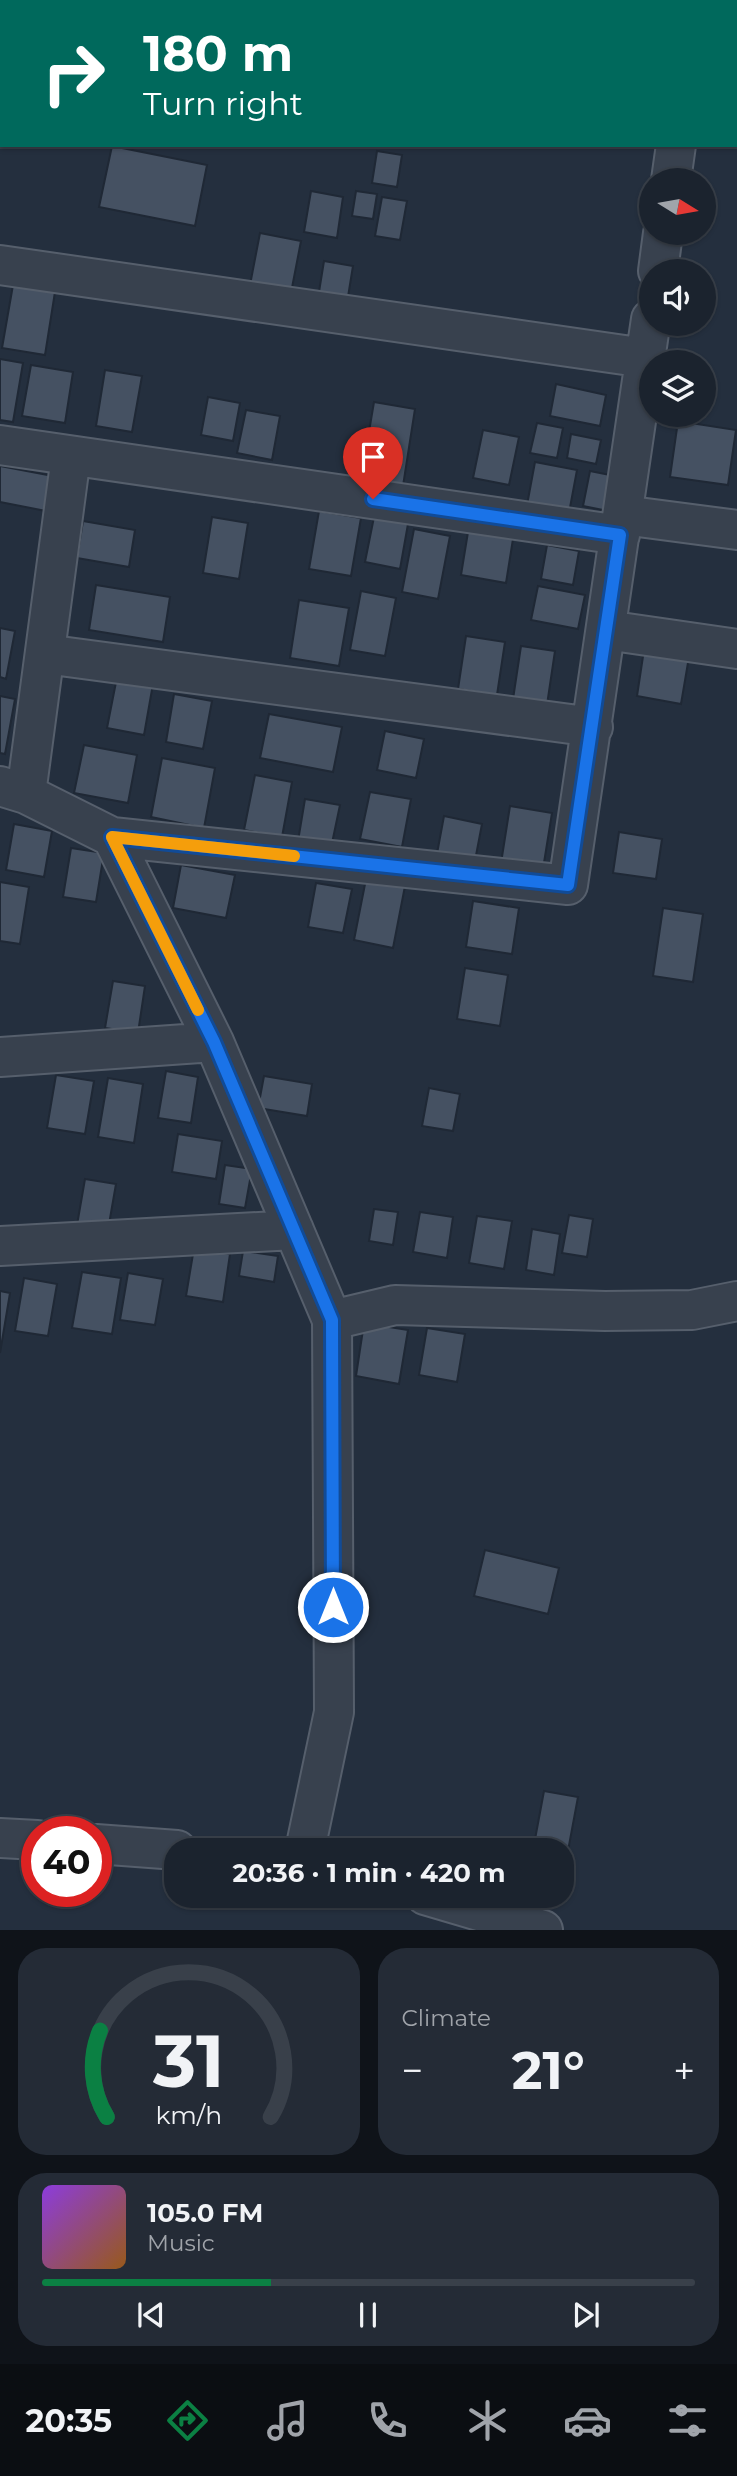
<!DOCTYPE html>
<html lang="en">
<head>
<meta charset="utf-8">
<style>
	:root { --surface:#1b232e; --page:#242b36; --text:#f1f3f6; --muted:#a0a4aa; --line:#39404a; --accent:#0b8043 }
	body { margin:0; font-family:Montserrat,sans-serif; background:var(--page); color:var(--text); height:100vh; display:flex; flex-direction:column; font-size:26px; white-space:nowrap }
	* { box-sizing:border-box; margin:0 }
	p { font-size:23px; color:var(--muted) }
	.icon { flex:none; width:38px; height:38px; fill:none; stroke:currentColor; stroke-width:2; stroke-linecap:round; stroke-linejoin:round }
	.map { position:relative; height:1930px; overflow:hidden }
	.details { display:flex; flex-direction:column; gap:18px; padding:18px; background:#0f1319; flex:1 }
	.details>* { flex:none }
	.top-card { position:absolute; left:0px; top:0px; width:738px; height:147px; box-shadow:0 2px 5px #0004,0 0 0 2px var(--line); background:#00695c; color:#fff; overflow:hidden }
	.needle { width:46px; rotate:101deg }
	.controls { position:absolute; left:639px; top:168px; display:grid; gap:14px }
	.controls a { display:grid; place-items:center; width:77px; height:77px; border-radius:50%; background:var(--surface); box-shadow:0 2px 5px #0004,0 0 0 2px var(--line); font-size:35px }
	.speed { position:absolute; left:21px; top:1816px; display:flex; gap:14px; font-size:35px; font-weight:700; text-align:center }
	.speed>* { display:grid; place-content:center; width:91px; height:91px; border-radius:50%; background:var(--surface); box-shadow:0 2px 5px #0004,0 0 0 2px var(--line); line-height:1 }
	.speed .limit { border:10px solid #d22; background:#fff; color:#111 }
	.pin { position:absolute; display:grid; place-items:center; width:60px; height:60px; color:#fff; margin:-72px -30px; border-radius:50% 50% 50% 0; rotate:-45deg; box-shadow:0 0 7px #0007 }
	.pin .icon { rotate:45deg }
	.me { position:absolute; width:77px; margin:-38px; rotate:0deg; stroke-linejoin:round; filter:drop-shadow(0 0 5px #0008) }
	.turn { display:flex; align-items:center; gap:24px; height:147px; padding:0 28px; font-size:32px }
	.turn .icon { width:91px; height:91px; stroke-width:2.5 }
	.turn b { display:block; font-size:49px; line-height:60px }
	.big { font-size:52px; font-weight:700; line-height:1.1 }
	.details .tile { flex:1; display:flex; flex-direction:column; justify-content:center; gap:10px; min-width:0; padding:0 24px; border-radius:28px; background:var(--page) }
	.details .dial { align-items:center; gap:0 }
	.dial svg { height:182px; overflow:visible; fill:none; stroke:var(--line); stroke-width:7; stroke-linecap:round; text-anchor:middle }
	.dial text { fill:var(--text); stroke:none }
	.song { display:flex; align-items:center; gap:21px }
	.cover { width:84px; height:84px; border-radius:10px; background:linear-gradient(135deg,hsl(270 70% 55%),hsl(30 70% 35%)) }
	.played { height:7px; border-radius:4px; background:linear-gradient(90deg,var(--accent) 35%,var(--line) 35%) }
	.keys { display:flex; justify-content:space-around; direction:ltr }
	.heat { display:flex; justify-content:space-between; align-items:center; font-size:38px; direction:ltr }
	.details .tiles { flex:1; display:grid; gap:18px; grid-template-columns:1fr 1fr }
	.tile:last-child { grid-column:span 2 }
	.trip { position:absolute; left:164px; top:1838px; width:410px; height:70px; border-radius:28px; background:var(--surface); box-shadow:0 2px 5px #0004,0 0 0 2px var(--line); font-weight:700; line-height:70px; text-align:center }
	.menu { display:flex; height:112px; justify-content:space-around; align-items:center; background:#0b0e12; color:var(--muted) }
	.menu .icon { width:49px; height:49px }
	.menu .active { color:var(--accent) }
	.menu b { font-size:32px; color:var(--text) }
	.map>svg:first-child { display:block }
	.building { fill:#455162; stroke:#1f2835; stroke-width:2 }
	.lines { fill:none; stroke-linecap:round; stroke-linejoin:round }
	.minor-casing { stroke:#565f6c; stroke-width:42 }
	.minor { stroke:#38414e; stroke-width:38 }
	.route-casing { stroke:#114b97; stroke-width:18 }
	.route { stroke:#1a73e8; stroke-width:12 }
	.slow { stroke:#f59e0b; stroke-width:12 }
</style>
</head>
<body>
<div class="map">
<svg width="737" height="1930" viewBox="0 0 737 1930">
	<rect width="100%" height="100%" fill="#242f3e"/>
	<!-- building -->
	<path class="building" d="M112 146 207 165 195 226 99 207Z
		M377 151 402 155 397 187 372 183Z
		M311 191 343 197 337 238 304 232Z
		M356 191 377 194 373 219 352 216Z
		M382 197 407 201 400 240 375 236Z
		M260 233 301 241 291 293 250 285Z
		M324 261 353 266 347 303 318 298Z
		M13 285 55 292 45 355 2 348Z
		M0 359 23 363 13 422 0 420Z
		M31 365 73 372 65 423 22 416Z
		M105 370 142 376 132 432 96 426Z
		M556 384 606 395 600 426 550 416Z
		M208 397 240 403 233 441 201 435Z
		M374 402 415 409 403 486 361 479Z
		M246 410 280 416 272 460 237 453Z
		M678 421 736 430 728 485 670 477Z
		M537 423 563 428 557 458 530 453Z
		M483 430 519 437 509 485 473 478Z
		M571 434 601 440 596 464 567 458Z
		M535 462 577 470 569 513 527 505Z
		M0 466 53 476 46 511 0 502Z
		M590 471 615 476 608 511 583 506Z
		M319 511 361 518 351 576 309 569Z
		M212 517 248 523 239 579 203 573Z
		M374 517 408 524 400 569 365 562Z
		M83 521 135 530 129 567 77 558Z
		M414 529 450 536 438 599 402 592Z
		M468 532 513 539 506 583 461 575Z
		M547 545 579 551 573 585 541 579Z
		M96 585 170 597 163 642 89 630Z
		M538 586 585 595 578 629 531 620Z
		M361 591 396 598 385 656 350 650Z
		M299 600 349 608 339 666 290 658Z
		M0 628 15 631 6 679 0 677Z
		M466 636 505 642 497 695 458 689Z
		M645 643 690 651 681 704 637 696Z
		M521 646 555 651 547 705 513 699Z
		M117 677 153 684 144 735 107 728Z
		M174 694 212 701 203 749 166 742Z
		M0 696 15 699 5 754 0 753Z
		M269 714 342 727 333 772 260 758Z
		M385 731 424 739 416 778 377 770Z
		M84 745 137 755 128 803 74 793Z
		M162 758 215 768 204 828 151 817Z
		M255 775 292 782 282 837 244 830Z
		M370 792 411 799 402 847 360 839Z
		M305 799 340 805 331 848 298 841Z
		M510 806 552 813 543 869 501 863Z
		M444 816 482 824 474 866 436 859Z
		M14 824 52 831 44 877 6 870Z
		M619 832 662 839 656 879 613 873Z
		M71 848 104 853 96 902 63 897Z
		M181 865 235 875 226 918 173 908Z
		M366 879 405 886 393 948 354 940Z
		M0 882 29 887 20 944 0 941Z
		M316 883 352 889 343 933 308 927Z
		M473 901 519 908 512 954 466 947Z
		M663 908 703 914 693 982 653 976Z
		M465 968 508 975 500 1026 457 1019Z
		M113 981 145 986 138 1033 105 1028Z
		M166 1071 198 1077 191 1123 158 1118Z
		M56 1075 94 1081 85 1134 47 1128Z
		M264 1076 312 1084 307 1116 258 1108Z
		M108 1078 143 1084 134 1143 98 1137Z
		M429 1088 460 1094 453 1131 422 1126Z
		M178 1134 222 1141 216 1179 172 1172Z
		M225 1165 252 1169 245 1208 219 1204Z
		M85 1179 116 1184 108 1230 77 1225Z
		M374 1209 398 1212 393 1245 369 1241Z
		M420 1212 453 1217 447 1258 413 1252Z
		M569 1215 593 1219 587 1257 562 1253Z
		M477 1216 512 1221 504 1269 469 1263Z
		M532 1229 560 1234 554 1275 526 1270Z
		M194 1248 230 1254 223 1302 186 1296Z
		M243 1251 278 1256 274 1282 239 1276Z
		M82 1272 121 1278 112 1334 72 1328Z
		M128 1273 163 1279 155 1325 120 1320Z
		M24 1278 57 1284 48 1336 15 1331Z
		M0 1291 10 1293 0 1353Z
		M364 1323 408 1330 399 1384 356 1376Z
		M427 1328 465 1334 457 1382 419 1375Z
		M485 1550 559 1568 548 1614 474 1596Z
		M544 1791 578 1797 565 1867 562 1866V1850H533Z"/>
	<g class="lines">
		<defs>
			<path id="minor" d="M696 2 697 0
				M0 116H2
				M671 180 676 145
				M0 265 645 358
				M658 271 663 233
				M0 445 620 535
				M623 515 737 530
				M606 630 737 649
				M45 654 593 727
				M0 786 26 794 112 837 568 885 651 319
				M26 794 71 456
				M112 837 214 1042 332 1320 334 1712 305 1850
				M0 1057 214 1042
				M0 1246 294 1230
				M332 1320 395 1305 605 1311 692 1310 737 1301
				M0 1838 37 1840
				M96 1844 177 1850
				M425 1895 543 1930"/>
		</defs>
		<!-- minor casing -->
		<use href="#minor" class="minor-casing"/>
		<!-- minor -->
		<use href="#minor" class="minor"/>
	</g>
	<g class="lines">
		<defs>
			<path id="route" d="M333 1607 332 1320 214 1042 112 837 568 885 620 535 373 499"/>
		</defs>
		<!-- route casing -->
		<use href="#route" class="route-casing"/>
		<!-- route -->
		<use href="#route" class="route"/>
		<!-- slow -->
		<path class="slow" d="M198 1010 112 837 294 856"/>
	</g>
</svg>
<div class="controls">
<a><svg class="needle" viewBox="-14 -14 28 28"><path d="M0-13l5 13h-10z" fill="#e53935"/><path d="M0 13l5-13h-10z" fill="#a0a4aa"/></svg></a>
<a><svg class="icon" aria-label="sound" viewBox="0 0 24 24"><path d="M4 9h4l5-4v14l-5-4H4zM17 9q2 3 0 6"/></svg></a>
<a><svg class="icon" aria-label="layers" viewBox="0 0 24 24"><path d="M12 4l9 5-9 5-9-5zM3 14l9 5 9-5"/></svg></a>
</div>
<div class="speed"><div class="limit">40</div></div>
<div class="pin" style="left:373px;top:499px;background:#d93025"><svg class="icon" aria-label="arrive" viewBox="0 0 24 24"><path d="M6 21V4h12l-3 4 3 4H6"/></svg></div>
<svg class="me" style="left:333px;top:1607px" viewBox="-20 -20 40 40"><circle r="17" fill="#1a73e8" stroke="#fff" stroke-width="3"/><path d="M0-11L8 9 0 5-8 9z" fill="#fff"/></svg>
<div class="trip">20:36 · 1 min · 420 m</div>
<div class="top-card">
<div class="turn"><svg class="icon" aria-label="right" viewBox="0 0 24 24"><path d="M7 20v-9h11M14 6l5 5-5 5"/></svg><div><b>180 m</b>Turn right</div></div>
</div>
</div>
<section class="details">
<div class="tiles">
<div class="tile dial"><svg viewBox="0 0 100 80">
<path d="M14 69A42 42 0 1 1 86 69"/>
<path d="M14 69A42 42 0 0 1 11 31" stroke="#0b8043"/>
<text x="50" y="56" font-size="32" font-weight="700">31</text>
<text x="50" y="72" font-size="11">km/h</text>
</svg></div>
<div class="tile"><p>Climate</p>
<div class="heat"><a>−</a><b class="big">21°</b><a>+</a></div>
</div>
<div class="tile">
<div class="song"><i class="cover"></i><div><b>105.0 FM</b><p>Music</p></div></div>
<div class="played"></div>
<div class="keys"><svg class="icon" aria-label="previous" viewBox="0 0 24 24"><path d="M18 5L8 12l10 7zM5 5v14"/></svg><svg class="icon" aria-label="pause" viewBox="0 0 24 24"><path d="M8 5v14M16 5v14"/></svg><svg class="icon" aria-label="next" viewBox="0 0 24 24"><path d="M6 5l10 7-10 7zM19 5v14"/></svg></div>
</div>
</div>
</section>
<nav class="menu">
<b>20:35</b>
<svg class="icon active" aria-label="directions" viewBox="0 0 24 24"><path d="M12 3l9 9-9 9-9-9zM9 14v-3h6M13 9l2 2-2 2"/></svg>
<svg class="icon" aria-label="music" viewBox="0 0 24 24"><path d="M9 18V5l10-2v13"/><circle cx="6" cy="18" r="3"/><circle cx="16" cy="16" r="3"/></svg>
<svg class="icon" aria-label="phone" viewBox="0 0 24 24"><path d="M5 4h4l2 5-3 2q2 4 5 5l2-3 5 2v4C11 20 4 13 5 4z"/></svg>
<svg class="icon" aria-label="climate" viewBox="0 0 24 24"><path d="M12 3v18M4 7l16 10M4 17L20 7"/></svg>
<svg class="icon" aria-label="car" viewBox="0 0 24 24"><path d="M5 17H2v-5l4-1 3-4h7l3 4 3 1v5h-3M9 17h6M6 11h13"/><circle cx="7" cy="17" r="2"/><circle cx="17" cy="17" r="2"/></svg>
<svg class="icon" aria-label="filters" viewBox="0 0 24 24"><path d="M4 7h16M4 17h16"/><circle cx="9" cy="7" r="2"/><circle cx="15" cy="17" r="2"/></svg>
</nav>
</body>
</html>
